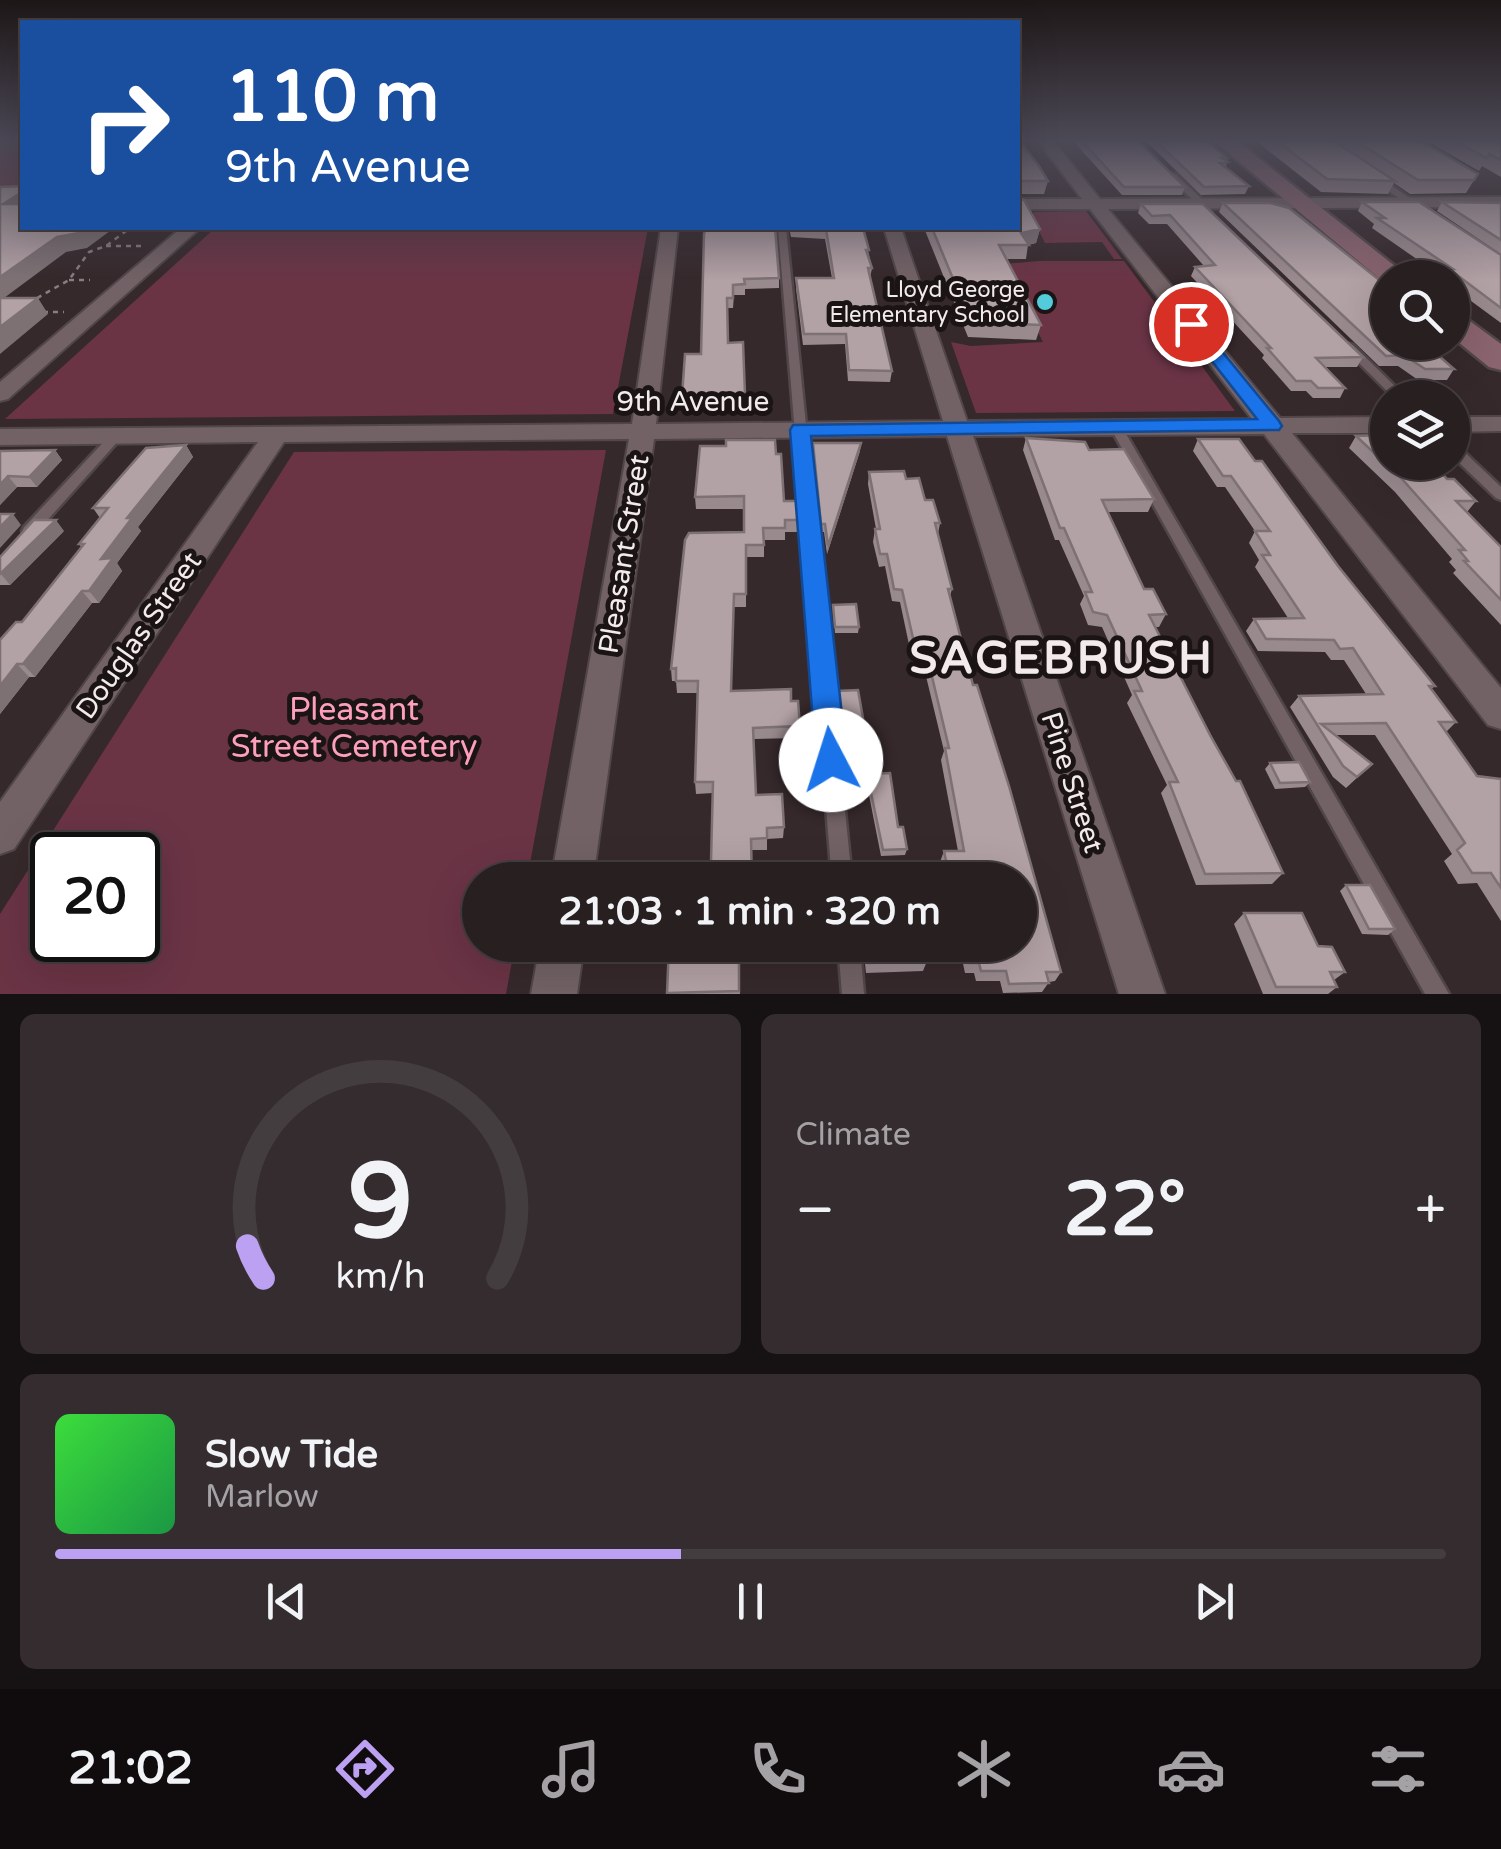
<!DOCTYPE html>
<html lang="en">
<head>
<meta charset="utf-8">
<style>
	:root { --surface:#281f21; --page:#342c2e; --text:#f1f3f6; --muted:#a5a2a5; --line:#443d3f; --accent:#bca0f2 }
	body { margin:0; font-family:"Varela Round",sans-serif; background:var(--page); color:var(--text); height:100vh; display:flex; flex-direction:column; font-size:38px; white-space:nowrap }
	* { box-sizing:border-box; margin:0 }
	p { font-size:32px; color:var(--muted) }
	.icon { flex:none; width:55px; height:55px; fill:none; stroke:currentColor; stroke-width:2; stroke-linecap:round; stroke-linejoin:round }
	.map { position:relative; height:994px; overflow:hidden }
	.panel { display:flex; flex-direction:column; gap:20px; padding:20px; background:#161112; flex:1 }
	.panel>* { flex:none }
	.banner { position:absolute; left:20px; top:20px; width:1000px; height:210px; border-radius:0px; box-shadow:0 10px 40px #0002,0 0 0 2px var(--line); background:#1a4fa0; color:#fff; overflow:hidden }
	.buttons { position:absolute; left:1370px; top:260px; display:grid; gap:20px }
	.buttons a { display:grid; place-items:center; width:100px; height:100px; border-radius:50%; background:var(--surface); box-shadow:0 10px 40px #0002,0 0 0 2px var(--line); font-size:50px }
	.speed { position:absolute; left:30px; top:832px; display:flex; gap:20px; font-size:50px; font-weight:700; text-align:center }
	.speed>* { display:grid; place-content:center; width:130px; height:130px; border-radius:50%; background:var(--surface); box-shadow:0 10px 40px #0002,0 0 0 2px var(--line); line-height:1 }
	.speed .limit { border:5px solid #111; border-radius:15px; background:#fff; color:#111 }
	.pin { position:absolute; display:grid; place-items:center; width:85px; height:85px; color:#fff; margin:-42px; border:5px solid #fff; border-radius:50%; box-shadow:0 2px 10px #0007 }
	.me { position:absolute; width:110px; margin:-55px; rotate:355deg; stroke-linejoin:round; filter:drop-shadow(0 0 8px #0008) }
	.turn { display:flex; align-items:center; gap:35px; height:210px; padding:0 40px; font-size:45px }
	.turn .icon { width:130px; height:130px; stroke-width:2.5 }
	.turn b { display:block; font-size:70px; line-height:85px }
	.big { font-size:75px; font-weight:700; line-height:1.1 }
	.panel .tile { flex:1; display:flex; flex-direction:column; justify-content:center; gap:15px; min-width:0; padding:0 35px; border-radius:15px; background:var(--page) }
	.panel .dial { align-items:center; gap:0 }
	.dial svg { height:260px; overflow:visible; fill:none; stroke:var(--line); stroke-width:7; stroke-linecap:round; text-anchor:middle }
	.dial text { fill:var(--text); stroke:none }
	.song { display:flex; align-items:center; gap:30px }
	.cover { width:120px; height:120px; border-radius:15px; background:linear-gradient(135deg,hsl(120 70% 55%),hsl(140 70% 35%)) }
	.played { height:10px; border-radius:5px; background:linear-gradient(90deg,var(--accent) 45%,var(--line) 45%) }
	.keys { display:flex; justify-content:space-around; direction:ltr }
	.heat { display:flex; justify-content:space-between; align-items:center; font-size:55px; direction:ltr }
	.panel .tiles { flex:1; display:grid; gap:20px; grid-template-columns:1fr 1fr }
	.tile:last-child { grid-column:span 2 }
	.trip { position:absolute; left:462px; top:862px; width:575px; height:100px; border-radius:50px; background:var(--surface); box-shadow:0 10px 40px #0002,0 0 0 2px var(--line); font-weight:700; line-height:100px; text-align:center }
	.dock { display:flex; height:160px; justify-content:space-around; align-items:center; background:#100c0d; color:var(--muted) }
	.dock .icon { width:70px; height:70px }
	.dock .on { color:var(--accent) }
	.dock b { font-size:45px; color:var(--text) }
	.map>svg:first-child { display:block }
	.green { fill:#6a3445; fill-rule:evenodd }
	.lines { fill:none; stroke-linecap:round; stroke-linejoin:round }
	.lane-casing { stroke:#514649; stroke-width:5 }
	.street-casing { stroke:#514649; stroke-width:4 }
	.secondary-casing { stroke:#514649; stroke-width:5 }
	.path { stroke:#897d80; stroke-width:2.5; stroke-dasharray:5 5; stroke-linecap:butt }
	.lane { fill:#726266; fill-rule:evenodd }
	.street { fill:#726266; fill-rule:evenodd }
	.secondary { fill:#8a646f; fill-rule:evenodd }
	.wall { fill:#998a8e }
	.shaded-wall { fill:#7d7174 }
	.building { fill:#b2a1a5; stroke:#7d7174; stroke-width:2.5 }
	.route { fill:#1a73e8; stroke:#114b97; stroke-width:2.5 }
	.poi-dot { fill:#53cbdb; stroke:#1a1415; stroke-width:4 }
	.labels { text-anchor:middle; stroke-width:10; stroke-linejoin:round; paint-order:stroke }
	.far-poi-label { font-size:22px; fill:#f3eaec; stroke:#1a1415; text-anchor:end }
	.street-label { font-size:28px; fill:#f3eaec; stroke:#1a1415 }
	.near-park-label { font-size:32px; fill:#fd9fba; stroke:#1a1415 }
	.near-district-label { font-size:45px; font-weight:bold; letter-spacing:2.5px; fill:#f3eaec; stroke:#1a1415 }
</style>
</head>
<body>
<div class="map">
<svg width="1501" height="994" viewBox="0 0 1501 994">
	<rect width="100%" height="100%" fill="#36292c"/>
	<!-- green -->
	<path class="green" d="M0 141H22V186H0Z
		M1086 211 1122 259H1114L1102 242 1045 243 1032 217 1034 212Z
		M215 228H648L613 414 5 419Z
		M1039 261H1124L1235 411 976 413 951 342 971 346 1043 342 1003 264Z
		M606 450 527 880H480V945H515L506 994H0V914L294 452ZM52 855H138V940H52Z"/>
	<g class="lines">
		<defs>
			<path id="lane" d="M1170 174H1176L1211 208V212H1205L1170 178Z
				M1375 178H1381L1422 207 1415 209 1375 182Z
				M778 228H786L852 880H832Z
				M1349 344 1353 345 1407 398H1394L1345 349 1344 347Z
				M1116 423 1122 427 1449 994H1425L1110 427Z
				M116 432 122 436 120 439 34 535H24L22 531 24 527 112 433Z
				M1452 444 1457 445 1501 487V500L1496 498 1452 456Z
				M838 945H860L864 994H842Z"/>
			<path id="street" d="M1038 141H1053L1100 199 1501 197V207L1108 209 1280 418 1388 417V433H1292L1501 688V729L1488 725 1264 434 973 436 1165 994H1119L947 436 654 439 593 880H551L629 439 284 442 14 849 0 854V802L258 442 0 445V429L632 424 661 228H678L656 424 943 421 884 228H901L967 421 1252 419 1090 209H1018V199H1082Z
				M181 228H200L8 399 0 401V382Z
				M1452 417H1501V431L1452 432Z
				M540 945H584L577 994H531Z"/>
			<path id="secondary" d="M1214 141H1237L1410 278H1388L1386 284Z
				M1452 313 1463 316 1501 344V370L1489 367 1452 337Z"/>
		</defs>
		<!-- lane casing -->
		<use href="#lane" class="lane-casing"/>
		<!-- street casing -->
		<use href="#street" class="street-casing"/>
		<!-- secondary casing -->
		<use href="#secondary" class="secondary-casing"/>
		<!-- path -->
		<path class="path" d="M106 246H141
			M69 280H90
			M37 298 69 280 89 252 106 246 130 228
			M43 312H64"/>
		<!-- lane -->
		<use href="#lane" class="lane"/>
		<!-- street -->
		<use href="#street" class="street"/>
		<!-- secondary -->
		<use href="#secondary" class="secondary"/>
	</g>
	<!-- wall -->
	<path class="wall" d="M1018 141 1048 181 1044 194H1018Z
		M1073 141H1138L1185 187 1182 195H1122Z
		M1146 141H1207L1227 158 1226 167 1249 186 1245 194 1201 195Z
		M1256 141H1421L1478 174 1466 193 1410 194 1394 183 1388 194 1321 192Z
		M1427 141H1501V177L1482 166 1479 171Z
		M1362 202 1501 255V323L1452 287V278H1444L1372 228 1374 224 1358 211Z
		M1442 202 1501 203V254L1437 211Z
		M1223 203 1388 342H1450L1445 349H1431L1454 369 1447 380H1418L1398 366H1379L1219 212Z
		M1141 204H1203L1363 357 1357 367H1326L1345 388 1340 398H1313L1306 391H1291L1262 358 1264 355 1191 276 1195 267 1204 266 1167 224H1149L1138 213Z
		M706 228 779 278V288L745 289V295H734L733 308H728V343L743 342 745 406 683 407 682 396 701 354Z
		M789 228H863L872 268 870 278 892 371 890 382 848 381 845 344 803 345 796 288V278H832L825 239 791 237Z
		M924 228H1018L1040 229 1036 243 1028 245 1026 259H1006L1041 325 1036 340 968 337Z
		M1356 436 1421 470 1447 479 1476 501 1467 512 1501 547V625L1453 573 1456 570 1449 562 1452 559 1395 492 1349 448Z
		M1026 438 1089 450 1154 499 1148 512H1108L1144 589 1166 614 1159 627H1155L1283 873 1272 884 1196 885 1161 793 1167 785 1127 703 1132 695 1102 627 1088 625 1080 604 1084 596 1059 540H1055L1023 450Z
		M1198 439 1338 566 1435 686 1431 689 1456 722 1446 732 1477 776 1501 779V921L1477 883 1458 884 1444 861 1452 854 1375 735H1335L1372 764 1346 788 1333 777 1290 707 1299 696 1366 694 1344 660H1331L1325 652 1258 651 1246 631 1254 619 1288 618 1255 567 1259 560 1249 543 1255 531 1225 487H1217L1193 451Z
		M813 443 860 451 827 554 824 532H821Z
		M186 445 193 457 138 527 141 531 117 563 122 571 99 603H92L35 677H29L0 714V640L22 622 82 548 79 544 100 518 93 508Z
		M55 450 62 460 37 487H17L0 505V451Z
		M776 454 784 501 800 520 799 532H785V540H764V557H746V607H734L731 691 791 701 800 726V738L754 739 756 795 784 827 783 838 767 839V850H751L711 861 713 793 696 794 695 782 697 693H677L676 681H672L671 669 744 532V509H696L695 497Z
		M869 472 906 479 925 500 940 523 938 534 952 589 950 596 973 685 1061 972 1055 981 1049 982 1042 992 1003 993 1000 981H976L974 973H965L959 945H1020V880H944L940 862 944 851H958L941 760 944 751 925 672 915 673 900 602 892 601 885 566 879 567 873 542 875 529H876L868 484Z
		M64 531 10 585H0V557Z
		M833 605 859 627 858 633H835Z
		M838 691 863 718 862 724 842 725 837 697Z
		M1270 763 1310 782 1305 787 1275 789 1265 769Z
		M867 774 898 827 907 849 905 855 881 856 866 780Z
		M1346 885 1395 929 1388 935 1362 934 1340 891Z
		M1244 913 1318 946 1345 972 1334 980 1337 987 1328 994H1263L1234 924Z
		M669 945H739L740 994H667Z
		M863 945H925L927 961 923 971 866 973Z"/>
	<!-- shaded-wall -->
	<path class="shaded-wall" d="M22 192V212L3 204Z
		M86 228H114L87 248 66 252 0 301V277L57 237Z
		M1040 229 1036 243 1024 245 1021 233Z
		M38 298 48 314 0 354V327Z
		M861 443 860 451 827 554 828 546Z
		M186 445 193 457 138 527 141 531 117 563 122 571 99 603 89 591 101 559 127 518Z
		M55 450 62 460 37 487 29 477Z
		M8 476 17 487 0 505V485Z
		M13 514 21 525 0 548V527Z
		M56 520 64 531 10 585 1 574Z
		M82 591 92 603 35 677 23 664Z
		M17 664 29 677 0 714V686Z"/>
	<!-- building -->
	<path class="building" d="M1018 141H1020L1039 166 1048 181H1018Z
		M1082 141H1138L1185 187H1124Z
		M1156 141H1207L1227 158H1222L1228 162 1220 163 1249 186 1204 187Z
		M1277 141H1334L1395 181 1327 179Z
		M1356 141H1421L1478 174 1474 180H1418Z
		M1455 141H1501V160L1489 154 1487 158Z
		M22 186V192L3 204H22V228H86L79 233 57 237 0 277V187Z
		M1018 196V198L1024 200 1040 229 1021 233 1029 245H999L1041 325 971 322 932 228H1018Z
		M1362 202H1419L1501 255V308L1449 269H1453L1377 218H1385Z
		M1442 202 1501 203V240Z
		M1223 203H1270L1289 208 1388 287V342H1423L1454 369H1425L1404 355 1386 356Z
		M1141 204H1203L1363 357 1316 358 1345 388H1318L1311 381H1296L1267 348H1271L1195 267 1215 265 1170 215 1152 216Z
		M706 228H775L779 278 744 279 745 284 733 285V298H727L728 343 743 342 745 395 682 396 685 354H701L704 234Z
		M797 228H863L869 250H866L872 268H868L870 277 892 371 849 370 846 334H804L796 278H834L826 229Z
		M0 298H38L0 327Z
		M1388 435V462H1414L1421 470H1439L1447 479H1454L1476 501H1456L1501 547V600L1464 561H1468L1459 550H1465L1403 480 1356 436Z
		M1026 438 1085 442 1089 450 1124 449 1154 499 1102 500 1144 589H1153L1166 614 1149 615 1210 735 1236 781H1240L1283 873 1205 874 1169 782H1178L1134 691H1142L1107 615 1093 612 1085 592H1092L1064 528H1060Z
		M1198 439H1239L1255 461H1262L1338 566 1435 686H1429L1456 722H1439L1477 776 1501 779V888L1491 873H1472L1457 850 1465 843 1386 723 1321 724 1372 764 1357 777 1343 766 1299 696 1383 694 1353 648 1340 649 1334 640 1266 639 1254 619 1304 618 1262 555H1270L1255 531H1270L1231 476H1223Z
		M726 440H775L776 454H781L784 501H799L800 520H785V528H763L764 545H746V594H734L731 691 791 689V701H798L800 726 753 728 756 795 782 794 784 827 767 828V838L751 839 752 880H661L664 862 711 861 713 782H695L698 681H676V668L671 669 685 540 689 533 744 532V496L695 497 700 446H726Z
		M813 443H861L828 546 825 524H821Z
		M186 445 127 518H132L101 559 113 558 89 591H82L23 664H17L0 686V640L16 622H22L84 544H79L108 508H93L146 448Z
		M55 450 29 477 8 476 0 485V451Z
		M904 471 906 479 919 478 925 500H933L940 523H935L952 589H948L973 685H977L1009 786 1061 972H1046L1049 983 1009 984 1006 971H981L979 963H970L966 945H1020V880H950L944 851H964L945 748H949L928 660H918L902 590 894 589 887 554H880L875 529H880L869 472Z
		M0 514H13L0 527Z
		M34 520H56L0 574V557Z
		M856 604 859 627H835L833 605Z
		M858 690 863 718 843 719 838 691Z
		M1299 762 1310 782 1280 783 1270 763Z
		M890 773 898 827H903L907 849 883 850 867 774Z
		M1346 885H1370L1395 929H1369Z
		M1244 913H1302L1318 946 1332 947 1345 972H1330L1337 987H1276Z
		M669 945H739V991L667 993Z
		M866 945H925L927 961 869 963Z"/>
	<!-- sky -->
	<linearGradient id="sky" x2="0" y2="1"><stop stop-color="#1e1718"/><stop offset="0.5" stop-color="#4c4956"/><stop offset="1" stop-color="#4c4956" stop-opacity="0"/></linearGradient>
	<rect width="1501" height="280" fill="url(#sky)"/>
	<!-- route -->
	<path class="route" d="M1191 319 1197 321 1279 421 1282 426 1279 430 811 436 847 760 842 770 831 774 820 770 816 760 790 430 793 425 1257 419 1183 324Z"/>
	<!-- markers -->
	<circle class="poi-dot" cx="1045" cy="302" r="10"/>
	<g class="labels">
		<!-- far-poi labels -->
		<g class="far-poi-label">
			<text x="1025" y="297">Lloyd George<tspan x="1025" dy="25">Elementary School</tspan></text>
		</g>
		<!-- street labels -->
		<g class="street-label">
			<text x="693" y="411">9th Avenue</text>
			<text transform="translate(623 554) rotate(-81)" y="10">Pleasant Street</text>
			<text transform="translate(138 635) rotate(-55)" y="10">Douglas Street</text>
			<text transform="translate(1073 782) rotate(72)" y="10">Pine Street</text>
		</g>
		<!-- near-park labels -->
		<g class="near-park-label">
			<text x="354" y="720">Pleasant<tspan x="354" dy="37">Street Cemetery</tspan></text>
		</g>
		<!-- near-district labels -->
		<g class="near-district-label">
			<text x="1062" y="673">SAGEBRUSH</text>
		</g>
	</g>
</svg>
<div class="buttons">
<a><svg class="icon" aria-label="search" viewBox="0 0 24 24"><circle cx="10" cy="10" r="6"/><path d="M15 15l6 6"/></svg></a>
<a><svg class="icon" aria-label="layers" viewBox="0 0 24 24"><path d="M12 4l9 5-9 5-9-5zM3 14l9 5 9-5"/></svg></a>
</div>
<div class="speed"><div class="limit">20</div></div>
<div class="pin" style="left:1191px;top:324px;background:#d93025"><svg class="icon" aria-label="arrive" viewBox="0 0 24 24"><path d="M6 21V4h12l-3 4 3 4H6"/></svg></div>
<svg class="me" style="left:831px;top:760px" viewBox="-20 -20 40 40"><circle r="19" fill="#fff"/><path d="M0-13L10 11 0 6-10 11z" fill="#1a73e8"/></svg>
<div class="trip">21:03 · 1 min · 320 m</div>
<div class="banner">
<div class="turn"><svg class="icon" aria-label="right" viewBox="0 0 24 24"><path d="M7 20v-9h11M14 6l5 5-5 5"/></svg><div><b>110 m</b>9th Avenue</div></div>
</div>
</div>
<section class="panel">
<div class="tiles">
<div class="tile dial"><svg viewBox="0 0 100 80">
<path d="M14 69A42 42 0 1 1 86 69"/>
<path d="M14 69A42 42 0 0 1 9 59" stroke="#bca0f2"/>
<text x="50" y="56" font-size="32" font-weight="700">9</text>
<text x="50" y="72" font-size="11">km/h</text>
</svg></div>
<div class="tile"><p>Climate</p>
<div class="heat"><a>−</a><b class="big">22°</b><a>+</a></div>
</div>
<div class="tile">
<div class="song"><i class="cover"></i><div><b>Slow Tide</b><p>Marlow</p></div></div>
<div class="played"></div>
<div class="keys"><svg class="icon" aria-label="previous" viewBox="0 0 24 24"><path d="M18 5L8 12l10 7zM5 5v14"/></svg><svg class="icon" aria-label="pause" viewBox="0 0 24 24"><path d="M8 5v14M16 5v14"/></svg><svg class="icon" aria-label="next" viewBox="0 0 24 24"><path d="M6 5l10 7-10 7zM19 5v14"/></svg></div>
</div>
</div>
</section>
<nav class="dock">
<b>21:02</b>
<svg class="icon on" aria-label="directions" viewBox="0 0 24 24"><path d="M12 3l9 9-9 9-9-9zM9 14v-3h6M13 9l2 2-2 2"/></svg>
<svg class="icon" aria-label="music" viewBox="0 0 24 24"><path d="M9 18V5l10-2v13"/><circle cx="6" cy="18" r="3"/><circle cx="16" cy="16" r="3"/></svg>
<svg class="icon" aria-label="phone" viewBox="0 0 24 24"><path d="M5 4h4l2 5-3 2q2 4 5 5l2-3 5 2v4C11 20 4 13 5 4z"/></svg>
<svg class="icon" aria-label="climate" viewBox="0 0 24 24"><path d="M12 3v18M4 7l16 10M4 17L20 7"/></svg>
<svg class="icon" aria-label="car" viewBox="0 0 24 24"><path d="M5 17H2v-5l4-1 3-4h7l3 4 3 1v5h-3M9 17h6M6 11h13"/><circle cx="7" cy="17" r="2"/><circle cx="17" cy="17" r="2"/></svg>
<svg class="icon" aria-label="filters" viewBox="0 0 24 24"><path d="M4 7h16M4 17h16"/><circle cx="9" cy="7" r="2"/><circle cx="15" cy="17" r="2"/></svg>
</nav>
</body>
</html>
